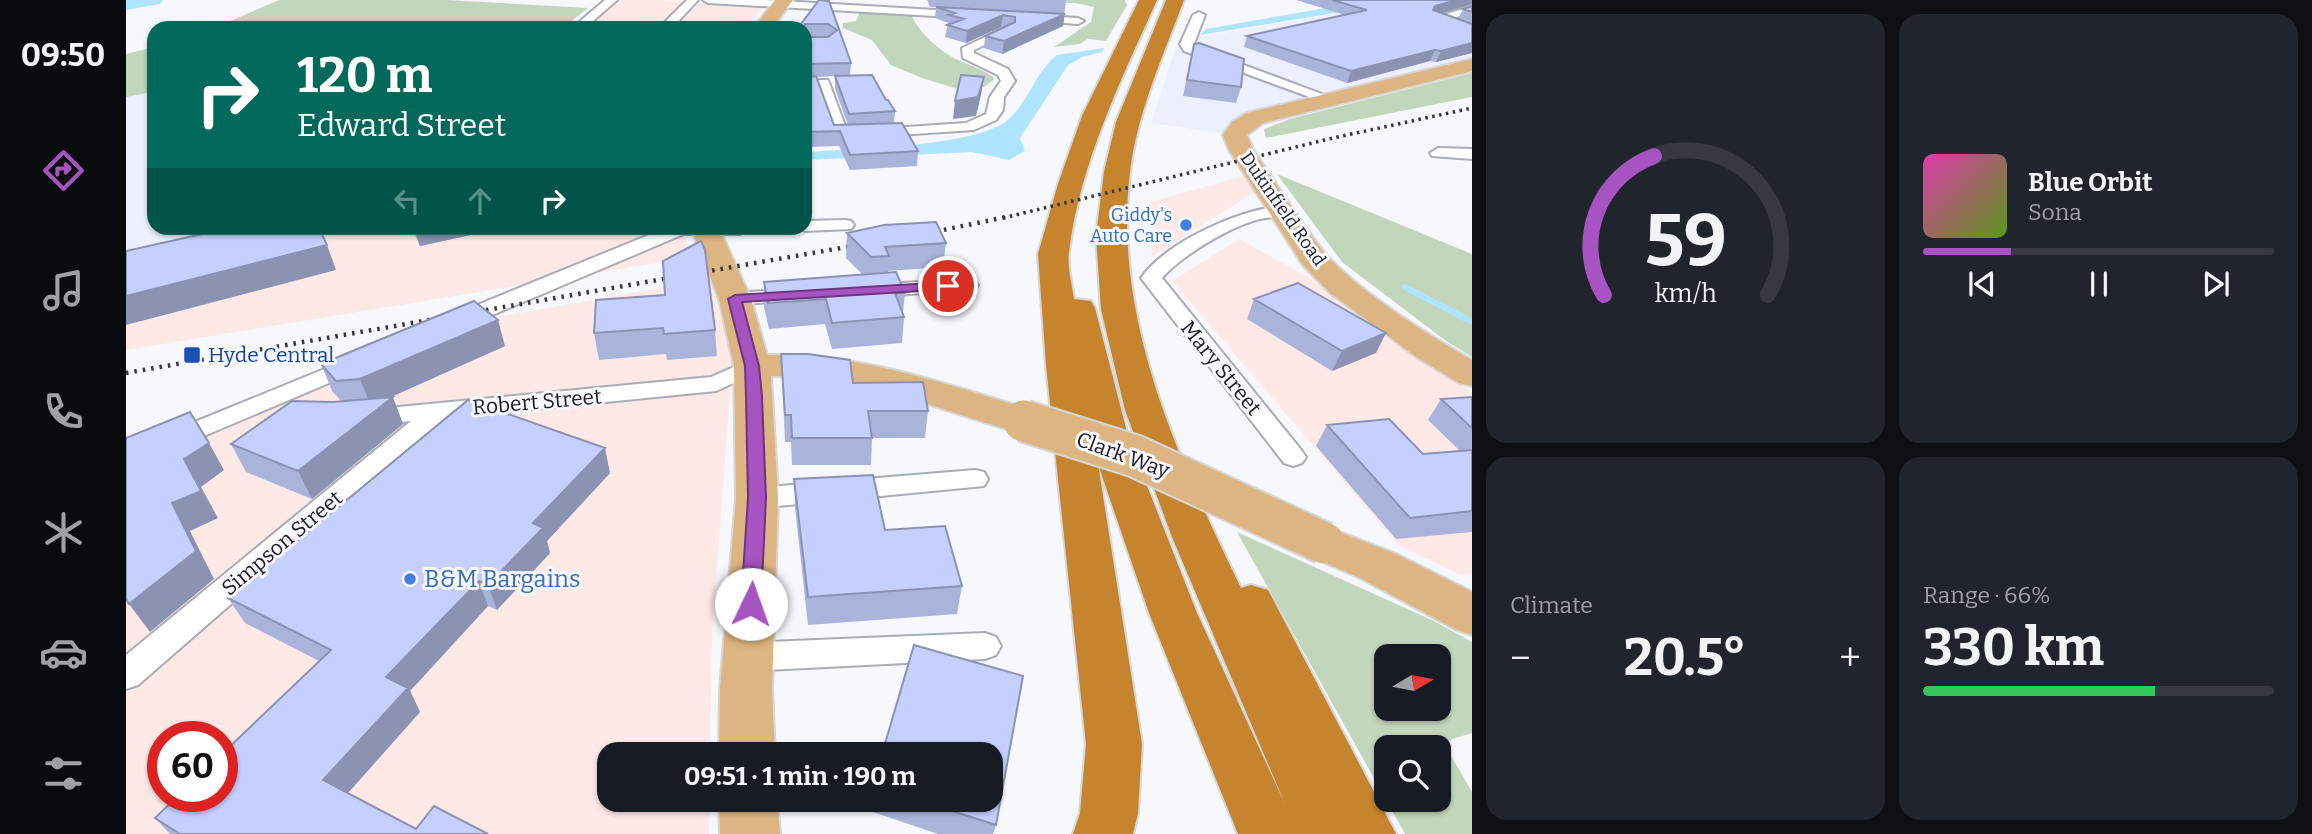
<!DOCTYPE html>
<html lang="en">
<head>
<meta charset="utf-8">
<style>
	:root { --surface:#171b24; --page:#20242c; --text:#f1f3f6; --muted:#9ea1a6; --line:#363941; --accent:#a753c2 }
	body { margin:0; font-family:Bitter,serif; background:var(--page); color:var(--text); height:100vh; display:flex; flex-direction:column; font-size:26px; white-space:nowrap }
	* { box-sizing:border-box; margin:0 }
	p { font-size:23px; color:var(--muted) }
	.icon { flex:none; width:38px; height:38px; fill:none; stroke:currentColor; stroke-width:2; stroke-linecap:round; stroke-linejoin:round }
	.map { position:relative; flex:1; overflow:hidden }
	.details { display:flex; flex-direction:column; gap:14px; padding:14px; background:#0d0f14; width:840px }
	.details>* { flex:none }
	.guide { position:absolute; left:21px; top:21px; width:665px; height:214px; border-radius:21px; box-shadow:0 2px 5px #0004; background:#00695c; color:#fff; overflow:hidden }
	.needle { width:46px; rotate:80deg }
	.buttons { position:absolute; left:1248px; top:644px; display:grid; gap:14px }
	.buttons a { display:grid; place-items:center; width:77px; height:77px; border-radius:14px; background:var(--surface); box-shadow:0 2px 5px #0004; font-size:35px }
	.speed { position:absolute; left:21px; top:721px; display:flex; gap:14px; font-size:35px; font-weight:700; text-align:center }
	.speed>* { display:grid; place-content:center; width:91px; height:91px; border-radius:50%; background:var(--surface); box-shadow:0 2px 5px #0004; line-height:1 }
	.speed .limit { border:10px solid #d22; background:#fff; color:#111 }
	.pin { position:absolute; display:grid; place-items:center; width:60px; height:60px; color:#fff; margin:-30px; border:4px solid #fff; border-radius:50%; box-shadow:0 2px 7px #0007 }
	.me { position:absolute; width:77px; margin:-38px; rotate:3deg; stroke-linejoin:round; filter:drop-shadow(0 0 5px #0008) }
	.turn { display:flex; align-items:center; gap:24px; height:147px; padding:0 35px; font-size:32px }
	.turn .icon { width:91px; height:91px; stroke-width:2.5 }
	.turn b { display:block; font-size:49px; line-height:60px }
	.lanes { display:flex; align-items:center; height:66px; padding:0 35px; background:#0003; justify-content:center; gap:35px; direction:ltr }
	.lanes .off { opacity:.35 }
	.big { font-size:52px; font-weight:700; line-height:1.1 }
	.details .widget { flex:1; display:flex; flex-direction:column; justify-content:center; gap:10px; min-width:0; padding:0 24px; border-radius:21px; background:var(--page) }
	.details .dial { align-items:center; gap:0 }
	.dial svg { height:182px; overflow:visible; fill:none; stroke:var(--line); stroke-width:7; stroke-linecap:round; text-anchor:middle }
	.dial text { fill:var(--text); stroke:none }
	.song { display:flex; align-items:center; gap:21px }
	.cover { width:84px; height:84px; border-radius:10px; background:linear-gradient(135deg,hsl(320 70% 55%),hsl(90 70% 35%)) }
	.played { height:7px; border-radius:4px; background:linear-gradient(90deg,var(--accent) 25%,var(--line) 25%) }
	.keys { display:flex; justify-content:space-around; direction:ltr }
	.heat { display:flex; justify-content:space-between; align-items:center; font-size:38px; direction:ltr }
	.charge { height:10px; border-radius:5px; background:linear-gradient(90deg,#34c759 66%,var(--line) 0) }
	.details .tiles { flex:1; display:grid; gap:14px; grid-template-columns:repeat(2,1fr) }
	.trip { position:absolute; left:471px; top:742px; width:406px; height:70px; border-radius:21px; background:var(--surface); box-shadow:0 2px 5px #0004; font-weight:700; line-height:70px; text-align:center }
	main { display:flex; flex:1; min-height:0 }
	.tab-bar { display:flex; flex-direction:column; width:126px; justify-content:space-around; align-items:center; background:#090b0e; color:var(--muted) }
	.tab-bar .icon { width:49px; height:49px }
	.tab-bar .on { color:var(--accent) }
	.tab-bar b { font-size:32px; color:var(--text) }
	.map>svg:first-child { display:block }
	.commercial { fill:#fee9e7; fill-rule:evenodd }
	.built { fill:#eceffd }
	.green { fill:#c2d6bc; fill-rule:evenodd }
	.water { fill:#aee4fd }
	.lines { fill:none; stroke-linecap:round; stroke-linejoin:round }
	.stream { stroke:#aee4fd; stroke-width:6 }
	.river { fill:#aee4fd; fill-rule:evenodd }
	.minor-casing { stroke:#aaacb5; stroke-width:4 }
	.primary-casing { stroke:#d6d6d6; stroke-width:4 }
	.motorway-casing { stroke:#d6d6d6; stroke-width:4 }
	.minor { fill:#fff; fill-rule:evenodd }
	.primary { fill:#ddb582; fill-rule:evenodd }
	.motorway { fill:#c6842f; fill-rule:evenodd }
	.rail-far1 { stroke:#35363a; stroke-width:3.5; stroke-dasharray:2.5 4.5; stroke-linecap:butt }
	.rail { stroke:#35363a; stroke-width:4.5; stroke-dasharray:2.5 6; stroke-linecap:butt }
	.primary-bridge-casing { stroke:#d6d6d6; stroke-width:45; stroke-linecap:butt }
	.primary-bridge { stroke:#ddb582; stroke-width:41 }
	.wall { fill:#aab3da; fill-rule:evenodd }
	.shaded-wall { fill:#8b92b2 }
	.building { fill:#c6d0fe; stroke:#8b92b2; stroke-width:2 }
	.route { fill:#a753c2; stroke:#6d367e; stroke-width:2 }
	.shop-dot { fill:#3f7fe0; stroke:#f6f8fe; stroke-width:2.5 }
	.transit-dot { fill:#1a4fb4; stroke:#f6f8fe; stroke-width:2.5 }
	.labels { text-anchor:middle; stroke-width:6; stroke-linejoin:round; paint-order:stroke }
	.far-street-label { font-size:18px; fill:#1a1a1e; stroke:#f6f8fe }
	.far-shop-label { font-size:18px; fill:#366cbe; stroke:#f6f8fe; text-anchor:end }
	.transit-label { font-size:21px; fill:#164399; stroke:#f6f8fe; text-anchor:start }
	.street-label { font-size:21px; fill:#1a1a1e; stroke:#f6f8fe }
	.near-shop-label { font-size:24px; fill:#366cbe; stroke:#f6f8fe; text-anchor:start }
</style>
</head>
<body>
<main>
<nav class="tab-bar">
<b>09:50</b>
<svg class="icon on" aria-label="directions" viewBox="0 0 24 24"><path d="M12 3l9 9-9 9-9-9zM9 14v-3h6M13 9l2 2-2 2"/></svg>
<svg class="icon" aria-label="music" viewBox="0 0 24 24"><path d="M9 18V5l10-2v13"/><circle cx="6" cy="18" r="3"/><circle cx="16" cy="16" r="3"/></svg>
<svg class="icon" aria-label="phone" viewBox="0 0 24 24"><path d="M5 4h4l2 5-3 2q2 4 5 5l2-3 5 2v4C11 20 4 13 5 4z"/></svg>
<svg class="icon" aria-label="climate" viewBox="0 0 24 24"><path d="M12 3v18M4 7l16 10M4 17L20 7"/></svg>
<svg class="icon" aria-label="car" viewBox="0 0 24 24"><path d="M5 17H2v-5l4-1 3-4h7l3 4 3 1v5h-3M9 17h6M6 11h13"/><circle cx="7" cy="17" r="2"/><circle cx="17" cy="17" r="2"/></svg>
<svg class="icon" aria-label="filters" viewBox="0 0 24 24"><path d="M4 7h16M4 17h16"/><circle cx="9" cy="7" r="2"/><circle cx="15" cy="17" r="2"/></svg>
</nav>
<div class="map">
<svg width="1346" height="834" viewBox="0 0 1346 834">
	<rect width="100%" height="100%" fill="#f6f8fe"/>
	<!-- commercial -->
	<path class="commercial" d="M492 0H533L638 6 620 28H459Z
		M1120 175 1130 191 1026 257 1024 202Z
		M179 228H555L567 257 0 350V274Z
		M1113 239 1187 280 1255 334 1346 392V576L1335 575 1273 546 1046 281Z
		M583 279 607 355 586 634 584 754H483V800H584L583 834H0V470L348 321ZM37 737H96V796H37Z"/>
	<!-- built -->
	<path class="built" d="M1213 13 1346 53V59L1129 118 1109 135 1025 123 1053 38 1092 34Z
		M28 92V228H122L0 260V97Z"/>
	<!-- green -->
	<path class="green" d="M153 0H320L462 8 437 28H88Z
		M902 0H999L1001 5 980 41 962 39 954 44 928 47 965 22 968 7 950 3H904Z
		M734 12 785 15C795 35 813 51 834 61 847 66 859 70 869 79L858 87 832 89 796 78 765 65 746 40 717 28V23L730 21Z
		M28 47V92L0 97V54Z
		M1346 73V97L1140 138 1138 129 1164 119Z
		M1151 174 1346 254V357L1320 341 1216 262Z
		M1111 532 1308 621 1346 642V733L1317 742 1346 792V834H1279ZM1260 656H1312V709H1260ZM1260 747H1312V800H1260Z"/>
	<!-- water -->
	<path class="water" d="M1245 0 1258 5 1074 35 1080 29Z
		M978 48 976 52 956 57 942 65 894 138 899 151 883 160 846 152 679 160V152C723 149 853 147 883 119 903 101 910 71 931 55Z"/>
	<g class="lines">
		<!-- stream -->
		<path class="stream" d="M1279 287 1346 322"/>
		<!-- river -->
		<path class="river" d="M0 0H37L34 4 0 10Z"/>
		<defs>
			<path id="minor" d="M479 0H491L459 28H446Z
				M561 0H572L546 28H533Z
				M577 0H639L843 12 849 15 843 18 582 3Z
				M1346 6V13L1323 19 1346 27V35L1305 19Z
				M1073 12 1079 15 1067 46 1209 99 1202 103 1197 102 1058 51 1054 44 1067 15Z
				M904 15 952 18 958 21 952 24 900 20V16Z
				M876 29 886 32 848 50V53L882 69 889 81 878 97 877 110 870 120 848 130 710 139 692 87 679 88V80H702L721 131 840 123 860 114 864 97 875 81 872 75 837 58 836 48Z
				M1312 148 1346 149V159L1306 156 1304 153Z
				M1157 206 1166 211 1163 215C1152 217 1141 217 1130 220 1102 228 1055 256 1036 278L1176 451 1180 457 1176 463 1167 466 1158 463 1015 278C1040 242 1114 209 1157 206Z
				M719 220 725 221 728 225 725 229 679 231 671 228H679V221Z
				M540 228H623L614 234H558L338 327H322L319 322 322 317Z
				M842 279 849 281 852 285 849 289 744 297 737 295 734 291 737 287 744 285Z
				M670 289 677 291 680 295 677 299 609 305 602 303 599 299 602 295 609 293Z
				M228 357 236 359 239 364 236 369 0 469V450Z
				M626 359 634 361 637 366 634 371 590 391 319 418 12 685 0 689V655L285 421 240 425 231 423 228 417 231 411 585 377Z
				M849 470 858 472 862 479 858 486 631 508 621 505 617 498 621 491 631 488Z
				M859 633 870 637 875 646 870 655 859 659 621 671 610 667 605 657 610 647 621 643Z"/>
			<path id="primary" d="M649 0H667L646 28H628Z
				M1346 59V71L1137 123 1121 135 1127 150C1151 184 1172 220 1198 252 1230 290 1302 335 1346 360V386L1333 383 1289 356 1203 292 1177 265 1103 150 1097 135 1106 122 1121 113Z
				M565 228H593L625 299 641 355C735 353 823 385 912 412L917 421 912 430 898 434C811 410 737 375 645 376L652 498 646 690 649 754H593L594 690 610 498 608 366 593 299Z
				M1198 526 1268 553 1346 592V635L1329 629 1236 579 1182 555 1176 543 1182 531Z
				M593 800H651L654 834H594Z"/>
			<path id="motorway" d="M1013 0H1031C995 80 954 163 943 252 941 266 946 285 948 299L965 301 969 308 1003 440 1071 613 1159 804 1046 537 999 410 975 309 970 236 978 172 990 122 1040 0H1058C1037 56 1011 113 1004 172 986 319 1053 460 1115 588L1125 585 1142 590 1270 834H1112L1023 613 972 464 1016 744 1012 813 1007 834H947L954 813 960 744 920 365 912 254 932 184 956 116Z"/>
		</defs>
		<!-- minor casing -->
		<use href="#minor" class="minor-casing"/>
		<!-- primary casing -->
		<use href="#primary" class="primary-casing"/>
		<!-- motorway casing -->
		<use href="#motorway" class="motorway-casing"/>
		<!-- minor -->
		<use href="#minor" class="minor"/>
		<!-- primary -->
		<use href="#primary" class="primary"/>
		<!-- motorway -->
		<use href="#motorway" class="motorway"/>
		<!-- rail-far1 -->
		<path class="rail-far1" d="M877 218 1207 138 1346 108"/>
		<!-- rail -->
		<path class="rail" d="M793 235 885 216
			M0 373 738 244"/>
		<defs>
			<path id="primary-bridge" d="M898 421 1009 456 1198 543"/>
		</defs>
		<!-- primary-bridge casing -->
		<use href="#primary-bridge" class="primary-bridge-casing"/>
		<!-- primary-bridge -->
		<use href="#primary-bridge" class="primary-bridge"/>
	</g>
	<!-- wall -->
	<path class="wall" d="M801 0H940L937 26 876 54 858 48 859 36 878 27H875L840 43 819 37 822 23 809 18 810 7H804Z
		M1170 0H1346V4L1316 13 1332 19 1337 9 1346 6V53L1310 62 1304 61 1221 83 1118 47 1121 36 1219 15Z
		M703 1 725 63 724 75 760 100 769 111 768 123 792 151 791 166 724 170 713 146 681 147 679 140V37H703L679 36 672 28ZM709 76V89L722 125H708L691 77Z
		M1068 44 1115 87 1110 103 1057 96Z
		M679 184 685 198V212H679Z
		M286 228H377L294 246Z
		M721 233 820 243 817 267 762 271V272L779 293 777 313 778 317 776 343 706 349 699 324 643 329 638 307V282L736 274 720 258Z
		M1128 299 1250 353 1206 371 1121 319Z
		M470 300 589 330 591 356 541 360 540 354 473 360 468 333Z
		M379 346 264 397 277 424 186 499 120 472 105 444 207 402H216L206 391 195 364Z
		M655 354 802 411 799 438H746L745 465H666L665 442H659Z
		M1346 397V532L1270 539 1190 446 1201 425 1297 454 1334 451 1302 420 1315 399Z
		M484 473 421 541 424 553 371 610 362 606 284 691 294 712 222 793 290 829 362 834H44L29 818 193 661 119 623 102 598Z
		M668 479 759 530 836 586 831 614 682 625 669 507Z
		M745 800H864L870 825 867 834H812L744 811Z"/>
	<!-- shaded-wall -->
	<path class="shaded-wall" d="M1331 0H1346V4L1304 17 1309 6Z
		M939 14 937 26 876 54 878 41Z
		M877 15 875 27 840 43 841 31Z
		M1346 43V53L1310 62 1315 51Z
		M1309 50 1304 61 1221 83 1225 71Z
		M858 77 855 95 850 116 827 119 829 101Z
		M270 228H285L271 231Z
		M288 228H377L294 246Z
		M201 245 210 270 0 325V296Z
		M372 320 379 346 245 406 234 379Z
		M1260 333 1250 353 1206 371 1216 351Z
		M267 397 277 424 186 499 172 471Z
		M83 443 98 470 75 487 92 518 64 531 88 579 24 632 3 604 46 503 58 459Z
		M479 448 484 473 421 541 424 553 371 610 362 585 407 523Z
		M353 581 362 606 284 691 294 712 213 803 197 780 260 677Z"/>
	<!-- building -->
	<path class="building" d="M693 0 703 1 725 63 679 64V37H702L711 30 702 24H679L678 28H672Z
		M1206 0H1331L1309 6 1307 10 1346 24V43L1315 51 1309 50 1225 71 1121 36 1241 10Z
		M1346 6V12L1337 9Z
		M810 7 939 14 878 41 859 36 889 22V17L877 15 841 31 821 25 838 19 823 15 829 13Z
		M1073 43 1118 59 1115 87 1061 80 1068 44Z
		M746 75 760 100H762L769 111 723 114 709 76Z
		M835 75 858 77 852 97 829 101Z
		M690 76 708 125 776 123 792 151 724 155 714 131 681 132 679 126V77Z
		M679 184 685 198 679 199Z
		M810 222 820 243 759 247 763 256 745 257 721 233 758 225Z
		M103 228H193L201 245 0 296V251Z
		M575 241 579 250 589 330 538 334 537 328 468 333 470 300 539 295 537 261Z
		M770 272 779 293H769L778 317 706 323 700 299 642 303 638 282Z
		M1172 283 1260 333 1216 351 1128 299Z
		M348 301 372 320 234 379 210 381 195 364Z
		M655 354H682L724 360 727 383 797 382 802 411H742L746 438H666L665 415H659Z
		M267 397 172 471 105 444 166 401 207 402Z
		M1346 397V428L1315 399Z
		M342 400 479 448 407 523 417 528 362 585 353 581 260 677 282 688 197 780 290 829 308 806 362 834H54L29 818 52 796H96V754L205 650 102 598Z
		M64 412 83 443 58 459 75 491 46 503 70 551 3 604 0 599V438Z
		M1263 419 1297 454 1346 450V511L1284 518 1201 425Z
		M747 475 759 530 819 526 836 586 682 597 668 479Z
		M788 645 897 676 870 825 792 800H864V754H756Z"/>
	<!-- route -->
	<path class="route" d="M822 282 829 286 827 289 616 302 633 366 636 396 640 498 635 604 632 610 625 612 618 610 615 604 622 498 620 396 619 366 602 299 609 295Z"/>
	<!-- markers -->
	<g class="shop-dot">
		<circle cx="1060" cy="225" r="7"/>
		<circle cx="284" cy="579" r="7"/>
	</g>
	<rect class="transit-dot" x="57" y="346" width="18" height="18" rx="3.5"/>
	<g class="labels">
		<!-- far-street labels -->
		<g class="far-street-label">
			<text transform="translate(1157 209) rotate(55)" y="6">Dukinfield Road</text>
		</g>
		<!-- far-shop labels -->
		<g class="far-shop-label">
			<text x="1046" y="221">Giddy's<tspan x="1046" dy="21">Auto Care</tspan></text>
		</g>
		<!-- transit labels -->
		<g class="transit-label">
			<text x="82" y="362">Hyde Central</text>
		</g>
		<!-- street labels -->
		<g class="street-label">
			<text transform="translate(1095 368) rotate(51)" y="7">Mary Street</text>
			<text transform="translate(411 402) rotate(-5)" y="7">Robert Street</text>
			<text transform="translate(997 455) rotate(20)" y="7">Clark Way</text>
			<text transform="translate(156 543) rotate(-40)" y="7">Simpson Street</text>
		</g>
		<!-- near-shop labels -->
		<g class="near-shop-label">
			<text x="298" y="587">B&amp;M Bargains</text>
		</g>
	</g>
</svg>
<div class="buttons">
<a><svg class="needle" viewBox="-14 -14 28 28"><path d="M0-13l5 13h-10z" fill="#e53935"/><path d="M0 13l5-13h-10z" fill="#9ea1a6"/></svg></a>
<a><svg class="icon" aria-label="search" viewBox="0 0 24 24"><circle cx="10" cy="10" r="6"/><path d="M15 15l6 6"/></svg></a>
</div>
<div class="speed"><div class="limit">60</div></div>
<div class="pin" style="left:822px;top:286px;background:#d93025"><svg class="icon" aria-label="arrive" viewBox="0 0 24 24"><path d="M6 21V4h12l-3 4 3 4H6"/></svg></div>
<svg class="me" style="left:625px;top:604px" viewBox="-20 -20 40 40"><circle r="19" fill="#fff"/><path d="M0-13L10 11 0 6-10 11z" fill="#a753c2"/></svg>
<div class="trip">09:51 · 1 min · 190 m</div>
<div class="guide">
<div class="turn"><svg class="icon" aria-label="right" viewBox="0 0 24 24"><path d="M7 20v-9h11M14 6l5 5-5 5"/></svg><div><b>120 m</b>Edward Street</div></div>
<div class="lanes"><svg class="icon off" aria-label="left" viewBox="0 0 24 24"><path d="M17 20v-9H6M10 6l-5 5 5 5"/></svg><svg class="icon off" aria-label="ahead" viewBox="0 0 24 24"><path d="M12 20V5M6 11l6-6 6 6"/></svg><svg class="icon" aria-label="right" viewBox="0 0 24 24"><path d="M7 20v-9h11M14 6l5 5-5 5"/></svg></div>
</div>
</div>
<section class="details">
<div class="tiles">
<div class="widget dial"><svg viewBox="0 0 100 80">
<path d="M14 69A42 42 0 1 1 86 69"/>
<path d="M14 69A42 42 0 0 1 36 8" stroke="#a753c2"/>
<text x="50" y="56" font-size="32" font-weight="700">59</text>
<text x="50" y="72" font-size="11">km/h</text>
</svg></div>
<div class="widget">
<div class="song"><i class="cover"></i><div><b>Blue Orbit</b><p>Sona</p></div></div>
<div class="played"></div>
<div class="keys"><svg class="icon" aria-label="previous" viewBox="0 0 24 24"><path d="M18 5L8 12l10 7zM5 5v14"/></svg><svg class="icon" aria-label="pause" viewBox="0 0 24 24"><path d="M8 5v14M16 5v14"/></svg><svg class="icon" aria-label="next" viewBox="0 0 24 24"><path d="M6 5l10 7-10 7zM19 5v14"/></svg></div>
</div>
<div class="widget"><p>Climate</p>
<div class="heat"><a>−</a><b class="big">20.5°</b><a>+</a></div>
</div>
<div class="widget"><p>Range · 66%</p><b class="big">330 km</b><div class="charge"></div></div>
</div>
</section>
</main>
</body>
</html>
